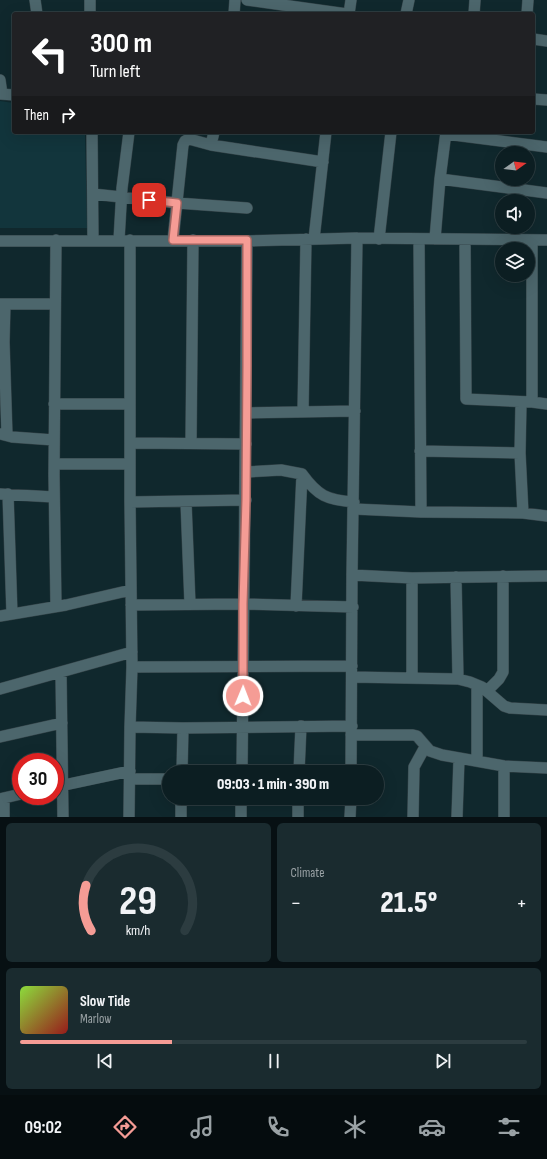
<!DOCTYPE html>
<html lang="en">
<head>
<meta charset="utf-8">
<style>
	:root { --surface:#0c1e22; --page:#1a2b2f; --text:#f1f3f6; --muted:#9aa2a5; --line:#2c3c40; --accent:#f59c95 }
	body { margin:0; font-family:"Sofia Sans Condensed",sans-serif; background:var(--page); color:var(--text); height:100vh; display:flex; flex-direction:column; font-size:15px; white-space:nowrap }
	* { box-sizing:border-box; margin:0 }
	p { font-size:13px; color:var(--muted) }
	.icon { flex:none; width:22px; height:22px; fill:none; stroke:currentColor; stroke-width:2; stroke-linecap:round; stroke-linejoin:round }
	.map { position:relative; height:817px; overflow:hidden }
	.details { display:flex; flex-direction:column; gap:6px; padding:6px; background:#071013; flex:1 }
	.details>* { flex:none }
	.guide { position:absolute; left:12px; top:12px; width:523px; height:122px; border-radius:4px; box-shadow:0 4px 16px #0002,0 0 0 1px var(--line); background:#202124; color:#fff; overflow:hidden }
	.needle { width:26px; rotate:75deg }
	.controls { position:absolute; left:495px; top:146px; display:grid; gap:8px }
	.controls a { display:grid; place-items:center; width:40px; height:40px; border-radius:50%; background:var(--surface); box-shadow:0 4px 16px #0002,0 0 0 1px var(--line); font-size:20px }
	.speed { position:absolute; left:12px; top:753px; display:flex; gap:8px; font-size:20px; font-weight:700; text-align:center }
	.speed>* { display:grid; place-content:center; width:52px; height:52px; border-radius:50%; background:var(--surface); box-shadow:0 4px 16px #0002,0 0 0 1px var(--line); line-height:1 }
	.speed .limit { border:6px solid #d22; background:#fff; color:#111 }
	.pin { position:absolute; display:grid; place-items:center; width:34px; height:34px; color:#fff; margin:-17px; border-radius:8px; box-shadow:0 2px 6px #0006 }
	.me { position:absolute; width:44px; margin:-22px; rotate:1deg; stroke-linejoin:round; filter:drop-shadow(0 0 3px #0008) }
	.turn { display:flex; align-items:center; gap:14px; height:84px; padding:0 12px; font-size:18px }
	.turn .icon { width:52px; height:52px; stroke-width:2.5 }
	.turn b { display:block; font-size:28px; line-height:34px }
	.then { display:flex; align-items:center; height:38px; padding:0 12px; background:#0003; gap:8px; font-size:15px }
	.big { font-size:30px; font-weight:800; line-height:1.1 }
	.details .tile { flex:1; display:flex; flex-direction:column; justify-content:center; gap:6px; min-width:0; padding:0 14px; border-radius:6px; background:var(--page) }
	.details .dial { align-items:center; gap:0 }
	.dial svg { height:104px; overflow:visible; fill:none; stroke:var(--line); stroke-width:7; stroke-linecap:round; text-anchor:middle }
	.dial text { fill:var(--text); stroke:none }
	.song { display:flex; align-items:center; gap:12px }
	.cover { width:48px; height:48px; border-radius:6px; background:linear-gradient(135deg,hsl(90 70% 55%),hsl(0 70% 35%)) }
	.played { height:4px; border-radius:2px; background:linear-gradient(90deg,var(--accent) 30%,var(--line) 30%) }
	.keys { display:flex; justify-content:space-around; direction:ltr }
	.heat { display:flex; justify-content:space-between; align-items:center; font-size:22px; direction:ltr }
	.details .tiles { flex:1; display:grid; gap:6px; grid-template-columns:1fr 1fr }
	.tile:last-child { grid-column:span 2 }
	.trip { position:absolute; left:162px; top:765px; width:222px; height:40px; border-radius:20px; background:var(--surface); box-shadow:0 4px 16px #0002,0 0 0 1px var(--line); font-weight:800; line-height:40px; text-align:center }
	.tabs { display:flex; height:64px; justify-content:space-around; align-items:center; background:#050c0e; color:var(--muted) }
	.tabs .icon { width:28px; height:28px }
	.tabs .current { color:var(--accent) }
	.tabs b { font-size:18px; color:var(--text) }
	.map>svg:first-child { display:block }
	.built { fill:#12353c }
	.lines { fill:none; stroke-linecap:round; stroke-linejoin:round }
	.minor-casing { stroke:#354449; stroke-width:12 }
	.minor { stroke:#4c666c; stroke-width:11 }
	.route-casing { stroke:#9f6561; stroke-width:10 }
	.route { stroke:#f59c95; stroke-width:7 }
</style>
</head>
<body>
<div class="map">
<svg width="547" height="817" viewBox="0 0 547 817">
	<rect width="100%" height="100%" fill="#10282d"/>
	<!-- built -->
	<path class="built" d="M0 101 14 103V132H85L87 228H0Z"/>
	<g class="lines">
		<defs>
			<path id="minor" d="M35 0 37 14
				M90 0V14
				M247 0 347 14
				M234 14 235 0
				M349 14 351 0
				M406 14 409 0
				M474 14 475 0
				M527 14 528 0
				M533 39 547 41
				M0 80 2 94
				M0 94 14 95
				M533 99 547 100
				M92 132 93 240
				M446 134 547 147
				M211 145 214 132
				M440 179 547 193
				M93 194 177 203 247 208
				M314 239 326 132
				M379 239 391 132
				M419 239 421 512
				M435 239 440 179 446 132
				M56 240 54 475 56 606
				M119 240 122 188 129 132
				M173 240 183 145 185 141 189 139 211 145 323 162
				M465 240 466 399 532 402 547 404
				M532 240V402
				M0 241H247L357 238 547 240
				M0 304H55
				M5 304 4 342 7 435
				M521 403 520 453 523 513
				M54 404H130
				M303 412 306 239
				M246 413 355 411
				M1 434 12 437 54 440
				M130 443 246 444
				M191 443 193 240
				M420 451 520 453
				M54 464H130
				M246 472 281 470 302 474C318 496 327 500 354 502
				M0 494 54 497
				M8 494 12 614
				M130 502 246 500
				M186 502 190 604
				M354 509 421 512 523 513 547 516
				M352 575 412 578 547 576
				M456 577 458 679
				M131 605 243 604 353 607
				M296 606 302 474
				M0 616 66 605 131 590
				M132 667 352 666
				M61 673 63 817
				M352 677 458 679 470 682 482 687 504 706 510 708 547 710
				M412 678V578
				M0 689 132 652
				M487 691 499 679 503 672V576
				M130 727 183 728 352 726
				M351 735H413L417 736 430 751 442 755 504 766 547 768
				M0 737 62 723
				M477 761V685
				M504 766V817
				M182 772 183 728
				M242 772C243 595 247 418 247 241
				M299 772 301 726
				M351 772 352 575 357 238
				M130 779H169
				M55 787 130 771
				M0 799 21 794
				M4 817V798
				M129 817 130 727 132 667 130 502V240
				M181 817V798
				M241 817V798
				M298 817V798
				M350 817 351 798
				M413 817 414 767 425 747
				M457 817 459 759"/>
		</defs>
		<!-- minor casing -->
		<use href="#minor" class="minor-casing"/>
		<!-- minor -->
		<use href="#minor" class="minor"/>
	</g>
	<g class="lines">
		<defs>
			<path id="route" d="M149 200 177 203 173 240H247V366L246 500 243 604V696"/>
		</defs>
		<!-- route casing -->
		<use href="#route" class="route-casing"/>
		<!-- route -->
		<use href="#route" class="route"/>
	</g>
</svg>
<div class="controls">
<a><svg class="needle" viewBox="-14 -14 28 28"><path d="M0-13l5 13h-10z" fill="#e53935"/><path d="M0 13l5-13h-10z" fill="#9aa2a5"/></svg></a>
<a><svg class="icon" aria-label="sound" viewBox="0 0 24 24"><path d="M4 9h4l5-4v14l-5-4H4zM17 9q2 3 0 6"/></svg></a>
<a><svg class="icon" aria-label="layers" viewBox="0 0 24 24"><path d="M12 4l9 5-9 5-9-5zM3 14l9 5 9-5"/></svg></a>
</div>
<div class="speed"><div class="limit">30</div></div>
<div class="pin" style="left:149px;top:200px;background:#d93025"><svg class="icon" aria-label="arrive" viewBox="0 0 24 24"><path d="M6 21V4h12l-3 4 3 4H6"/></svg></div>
<svg class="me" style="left:243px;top:696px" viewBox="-20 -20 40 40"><circle r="17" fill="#f59c95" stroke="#fff" stroke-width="3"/><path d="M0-11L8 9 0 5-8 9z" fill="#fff"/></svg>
<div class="trip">09:03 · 1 min · 390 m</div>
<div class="guide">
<div class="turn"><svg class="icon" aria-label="left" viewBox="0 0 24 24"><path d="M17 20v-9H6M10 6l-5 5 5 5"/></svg><div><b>300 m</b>Turn left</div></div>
<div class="then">Then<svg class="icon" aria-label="right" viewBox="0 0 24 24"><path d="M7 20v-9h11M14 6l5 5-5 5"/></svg></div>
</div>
</div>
<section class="details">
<div class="tiles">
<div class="tile dial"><svg viewBox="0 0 100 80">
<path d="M14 69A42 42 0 1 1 86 69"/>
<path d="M14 69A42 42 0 0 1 10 34" stroke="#f59c95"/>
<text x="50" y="56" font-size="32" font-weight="700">29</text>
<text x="50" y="72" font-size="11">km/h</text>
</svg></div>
<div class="tile"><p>Climate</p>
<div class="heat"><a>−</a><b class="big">21.5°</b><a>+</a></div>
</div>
<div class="tile">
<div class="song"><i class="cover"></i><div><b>Slow Tide</b><p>Marlow</p></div></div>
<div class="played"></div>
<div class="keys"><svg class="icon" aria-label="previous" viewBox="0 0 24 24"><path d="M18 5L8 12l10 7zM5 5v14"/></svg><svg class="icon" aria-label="pause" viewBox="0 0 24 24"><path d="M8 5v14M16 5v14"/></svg><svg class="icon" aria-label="next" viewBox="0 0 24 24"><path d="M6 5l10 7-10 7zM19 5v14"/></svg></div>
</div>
</div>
</section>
<nav class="tabs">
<b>09:02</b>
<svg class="icon current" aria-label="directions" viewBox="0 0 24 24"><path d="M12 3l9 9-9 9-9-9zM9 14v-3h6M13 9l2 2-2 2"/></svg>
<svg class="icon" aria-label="music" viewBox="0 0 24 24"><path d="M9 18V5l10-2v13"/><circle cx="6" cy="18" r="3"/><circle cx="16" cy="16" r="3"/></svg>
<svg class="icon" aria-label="phone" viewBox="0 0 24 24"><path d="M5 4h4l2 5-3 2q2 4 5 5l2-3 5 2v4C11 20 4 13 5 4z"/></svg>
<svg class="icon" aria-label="climate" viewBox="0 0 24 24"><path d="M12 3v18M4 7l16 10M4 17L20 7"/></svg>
<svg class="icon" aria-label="car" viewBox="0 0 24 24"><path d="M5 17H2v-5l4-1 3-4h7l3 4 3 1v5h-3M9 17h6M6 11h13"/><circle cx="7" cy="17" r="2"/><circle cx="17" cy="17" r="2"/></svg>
<svg class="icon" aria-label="filters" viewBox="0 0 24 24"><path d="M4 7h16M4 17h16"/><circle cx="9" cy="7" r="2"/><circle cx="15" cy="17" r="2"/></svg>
</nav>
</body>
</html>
